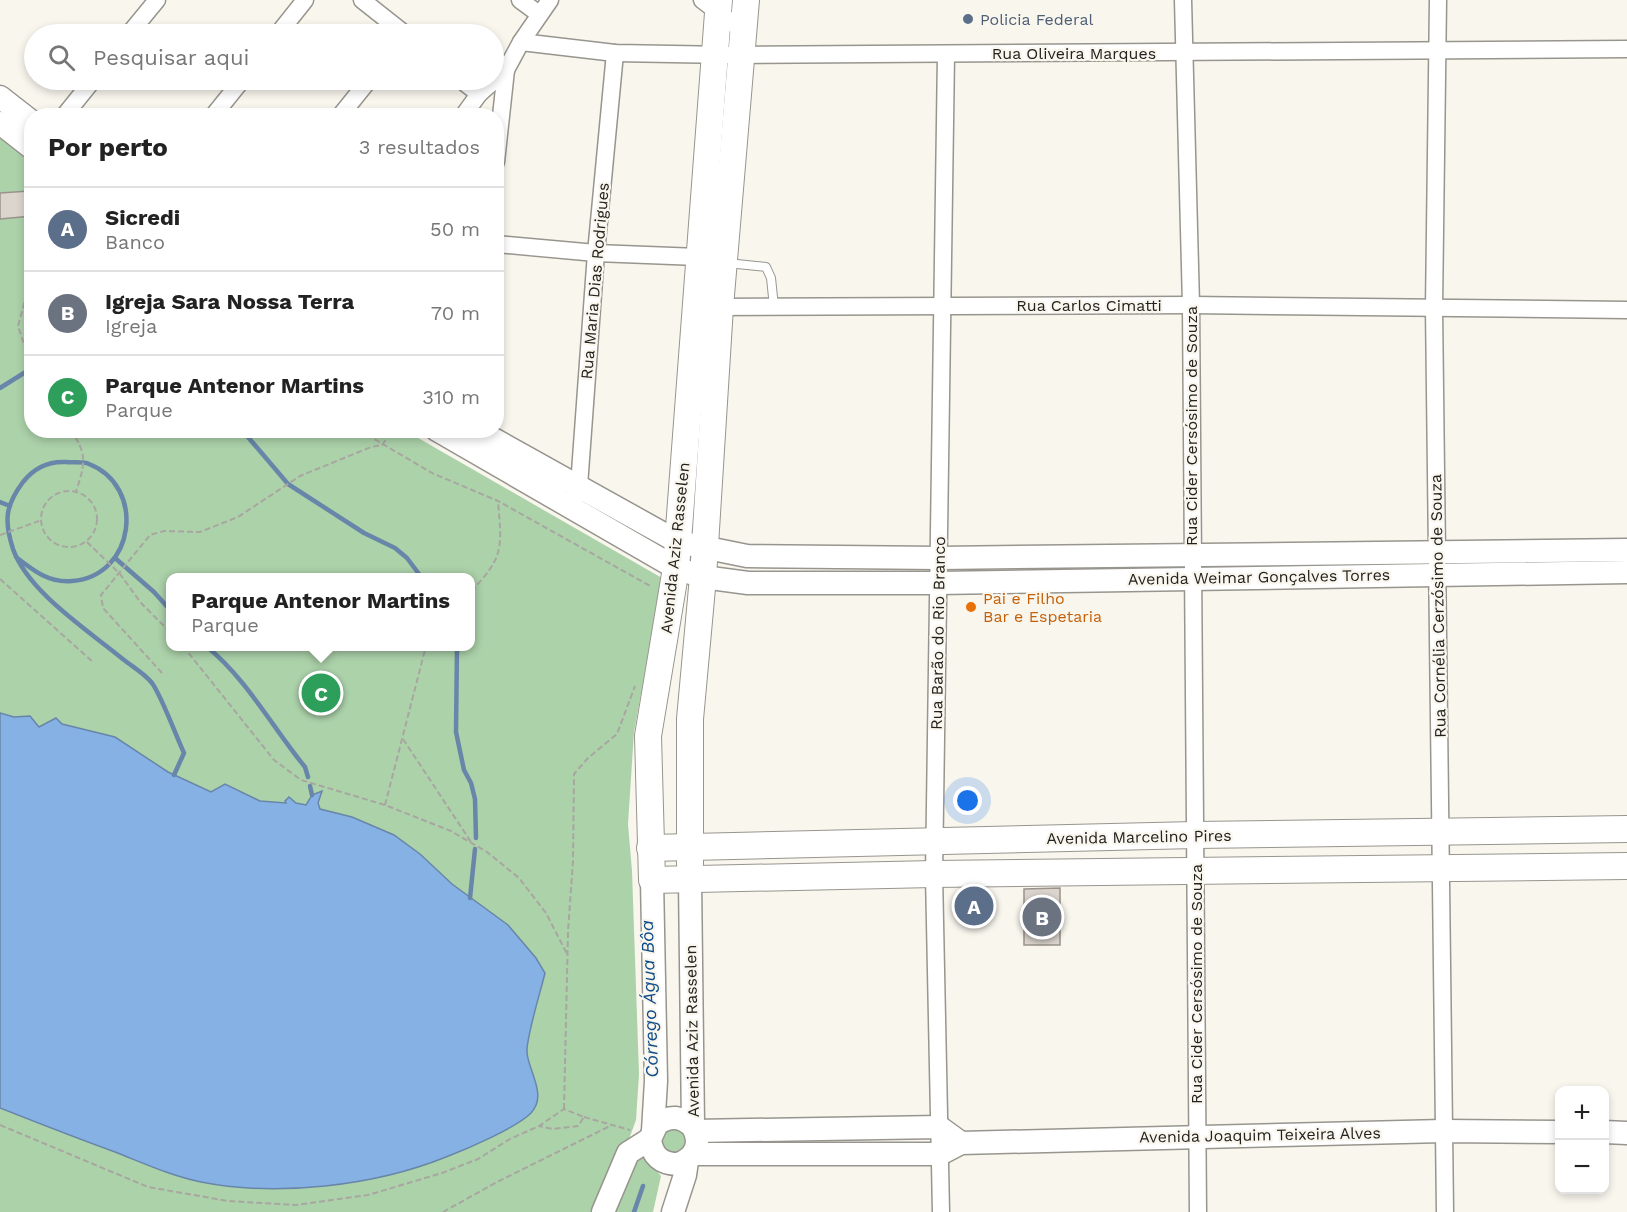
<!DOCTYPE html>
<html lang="pt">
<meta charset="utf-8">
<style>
body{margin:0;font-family:"Work Sans",sans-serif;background:#f6f6f6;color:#222}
.controls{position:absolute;right:18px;bottom:18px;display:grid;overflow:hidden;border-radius:12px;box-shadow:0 3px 9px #0003}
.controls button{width:54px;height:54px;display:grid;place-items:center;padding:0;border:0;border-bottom:2px solid #e0e0e0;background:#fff;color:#222;font:30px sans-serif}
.you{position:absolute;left:968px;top:801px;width:21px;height:21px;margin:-15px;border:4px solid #fff;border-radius:50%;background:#1a73e8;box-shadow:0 0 0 9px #1a73e833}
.badge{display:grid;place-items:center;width:39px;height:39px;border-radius:50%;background:#ea580c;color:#fff;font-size:20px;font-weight:700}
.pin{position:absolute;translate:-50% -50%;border:3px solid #fff;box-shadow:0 2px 6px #0006}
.popup{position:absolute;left:166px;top:573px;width:309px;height:78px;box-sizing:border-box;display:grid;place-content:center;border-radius:12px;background:#fff;filter:drop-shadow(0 2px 4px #0005);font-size:20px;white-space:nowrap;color:#767676}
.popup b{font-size:22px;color:#222}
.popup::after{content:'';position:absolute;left:50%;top:100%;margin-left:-12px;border:12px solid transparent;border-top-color:#fff}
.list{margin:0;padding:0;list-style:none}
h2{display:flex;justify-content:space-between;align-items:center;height:78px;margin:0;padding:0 24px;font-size:26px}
h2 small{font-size:20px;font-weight:400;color:#767676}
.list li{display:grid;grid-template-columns:39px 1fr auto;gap:18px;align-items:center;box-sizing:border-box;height:84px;padding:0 24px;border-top:2px solid #e0e0e0}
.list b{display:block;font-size:22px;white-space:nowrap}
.list p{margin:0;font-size:20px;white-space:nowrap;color:#767676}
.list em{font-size:20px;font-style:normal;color:#767676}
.icon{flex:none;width:33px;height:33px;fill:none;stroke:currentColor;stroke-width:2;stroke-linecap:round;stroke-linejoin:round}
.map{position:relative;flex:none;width:1627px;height:1212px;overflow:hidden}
.search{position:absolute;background:#fff;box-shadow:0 3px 9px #0003;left:24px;top:24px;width:480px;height:66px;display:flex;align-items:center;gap:15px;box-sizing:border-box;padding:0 21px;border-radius:33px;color:#767676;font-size:22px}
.panel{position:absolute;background:#fff;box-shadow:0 3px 9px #0003;left:24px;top:108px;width:480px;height:330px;border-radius:24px}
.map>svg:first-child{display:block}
.green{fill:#acd2aa;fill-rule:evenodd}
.water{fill:#86b1e4;stroke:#6886a9;stroke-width:1.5}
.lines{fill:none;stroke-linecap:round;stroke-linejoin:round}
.stream{stroke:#6886a9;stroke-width:4.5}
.building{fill:#dbd5ce;stroke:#99938c;stroke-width:1.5}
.lane-casing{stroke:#97958d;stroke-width:10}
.street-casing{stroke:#97958d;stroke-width:19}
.secondary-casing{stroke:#97958d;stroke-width:25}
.primary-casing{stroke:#97958d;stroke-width:28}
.path{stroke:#a8a6a0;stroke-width:2;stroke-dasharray:6 3;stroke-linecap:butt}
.lane{stroke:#fff;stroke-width:8}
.street{stroke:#fff;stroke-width:16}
.secondary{stroke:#fff;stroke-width:22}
.primary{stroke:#fff;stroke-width:26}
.service-dot{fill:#5c6f8a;stroke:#f9f6ee;stroke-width:2}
.food-dot{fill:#e8710a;stroke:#f9f6ee;stroke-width:2}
.labels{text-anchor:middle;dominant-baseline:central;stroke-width:4.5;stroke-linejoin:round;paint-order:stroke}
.service-label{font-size:16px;fill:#4e5e75;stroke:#f9f6ee;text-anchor:start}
.street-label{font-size:16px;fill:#23221f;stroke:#f9f6ee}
.food-label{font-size:16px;fill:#c56008;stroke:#f9f6ee;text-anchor:start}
.water-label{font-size:18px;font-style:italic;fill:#0f4c89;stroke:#f9f6ee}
</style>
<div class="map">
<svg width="1627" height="1212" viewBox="0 0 1627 1212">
<rect width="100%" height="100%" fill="#f9f6ee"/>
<g class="green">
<path d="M0,132L31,165L32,430L406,431L662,578L634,732L628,824L632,871L639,1074L636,1120L625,1150L641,1151L661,1176L653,1212H0ZM171,578H471V646H171Z"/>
<circle cx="674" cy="1140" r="13"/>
</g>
<path class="water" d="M0,713L14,717L30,716L39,727L56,718L62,724L115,737L168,772L211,792L225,784L260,801L286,803L285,801L289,797L296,803L306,805L312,795L322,791L318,803L320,809L352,817L394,835L420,854L452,884L508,925L536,958L545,973C541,990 526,1038 527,1052C528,1071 548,1095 531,1113C516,1128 467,1149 446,1157C374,1186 277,1197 201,1182C171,1176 143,1163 115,1152C76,1138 38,1123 0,1108Z"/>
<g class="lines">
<g class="stream">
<polyline points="0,388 32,368"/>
<polyline points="242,430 288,484 364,533 395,548 407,558 422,578"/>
<polyline points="0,502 10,506"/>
<path d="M16,557C34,571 49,583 72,581C136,576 146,486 89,464C83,461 73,463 66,462C49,461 34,468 23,482C5,506 4,521 13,549C28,592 89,631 124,660C133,667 145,674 152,683C162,697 176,736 184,753L174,775"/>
<polyline points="115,558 154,592 171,611"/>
<path d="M206,646C246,678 273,728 305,767L308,777"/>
<polyline points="457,646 456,732 464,770 471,783 475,799 476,838"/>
<polyline points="310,786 312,795"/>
<polyline points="470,898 475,849"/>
<polyline points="634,1212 643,1186"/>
</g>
</g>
<g class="building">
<polygon points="29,191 32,216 0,219 0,193"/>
<polygon points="1060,888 1060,945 1024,945 1024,889"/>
</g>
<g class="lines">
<defs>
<polyline id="lane" points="727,263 766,267 771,278 774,307"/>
<g id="street">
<polyline points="362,0 405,34"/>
<polyline points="520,0 539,14"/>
<polyline points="702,0 743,31"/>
<polyline points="1183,0 1191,305 1198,1212"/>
<polyline points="1438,0 1434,308 1445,1212"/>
<polyline points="129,34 157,0"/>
<polyline points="278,34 305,0"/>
<polyline points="521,42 615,53 728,55 1627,49"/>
<polyline points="461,80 479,94"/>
<polyline points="64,116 93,80"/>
<polyline points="213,116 242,80"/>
<polyline points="340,116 369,80"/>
<polyline points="463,116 479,94 506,70 521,42 550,0"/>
<polyline points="496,162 506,70"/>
<polyline points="496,244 596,253 698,257"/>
<polyline points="710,307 1191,305 1627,310"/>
<polyline points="576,496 579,486 596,253 615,53"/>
<polyline points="941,1212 934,874 946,54"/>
</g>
<g id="secondary">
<polyline points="0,97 32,122"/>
<polyline points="0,123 32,148"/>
<polyline points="437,430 676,568 703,577 748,583 938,583 1627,572"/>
<polyline points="477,430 678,542 747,556 939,558 1627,550"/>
<polyline points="652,880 656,1081 653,1131"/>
<path d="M690,880L693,1127C702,1144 695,1158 678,1164C661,1164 652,1156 650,1139L657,1124C670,1115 682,1116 693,1127"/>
<polyline points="695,1131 939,1127 961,1143"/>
<polyline points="1604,1132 1627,1133"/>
<polyline points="694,1154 940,1154 961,1143 1443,1131 1560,1132"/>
<polyline points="603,1212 628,1153 650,1139"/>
<polyline points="673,1212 685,1175 687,1161"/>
</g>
<g id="primary">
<polyline points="719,0 676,568 648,736 652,880 934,874 1627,866"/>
<polyline points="650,848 1195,835 1627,829"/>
<polyline points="690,864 690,719 703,577 720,307 746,0"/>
</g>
</defs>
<use href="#lane" class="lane-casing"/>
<use href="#street" class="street-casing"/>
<use href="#secondary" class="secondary-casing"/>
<use href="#primary" class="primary-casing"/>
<g class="path">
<polyline points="32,223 25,245 27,293 18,326 27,353 32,386"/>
<path d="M70,430C88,453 85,465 76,491"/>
<polyline points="359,430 432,473 498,501 652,587"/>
<circle cx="69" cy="519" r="28"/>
<polyline points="0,535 39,521"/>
<polyline points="87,542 120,574 141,603 171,633"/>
<polyline points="0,579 93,662"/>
<path d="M471,591C504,558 502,547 498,502"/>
<polyline points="183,646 274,760 301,780 385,805 451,831 487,852 519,878 546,913 567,954"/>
<polyline points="162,673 103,608 101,595 150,535 164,531 200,532 238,517 300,476 371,447 382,445 393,430"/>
<polyline points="403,739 471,842"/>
<polyline points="385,805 426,646"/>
<polyline points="564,1109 568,931 573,861 574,774 588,758 617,734 635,686"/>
<polyline points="584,1117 630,1130"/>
<polyline points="0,1125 148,1187 228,1201 296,1205 368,1195 442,1173 478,1159 510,1139 539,1126 564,1109 584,1117 578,1126 553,1129 539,1126"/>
<polyline points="443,1212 497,1182 612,1125"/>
</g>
<use href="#lane" class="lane"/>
<use href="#street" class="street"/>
<use href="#secondary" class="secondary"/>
<use href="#primary" class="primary"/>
</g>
<circle class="service-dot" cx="968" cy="19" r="6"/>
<circle class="food-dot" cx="971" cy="607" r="6"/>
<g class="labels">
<g class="service-label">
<text x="980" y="19">Policia Federal</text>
</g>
<g class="street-label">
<text x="1074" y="53">Rua Oliveira Marques</text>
<text transform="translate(595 281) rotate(-85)">Rua Maria Dias Rodrigues</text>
<text x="1089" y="305">Rua Carlos Cimatti</text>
<text transform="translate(1191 426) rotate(-90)">Rua Cider Cersósimo de Souza</text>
<text transform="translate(675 548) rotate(-84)">Avenida Aziz Rasselen</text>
<text transform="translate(1259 577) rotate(-1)">Avenida Weimar Gonçalves Torres</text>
<text transform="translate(1438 606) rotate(-91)">Rua Cornélia Cerzósimo de Souza</text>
<text transform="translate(938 633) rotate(-89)">Rua Barão do Rio Branco</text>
<text transform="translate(1139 837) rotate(-1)">Avenida Marcelino Pires</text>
<text transform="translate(1196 984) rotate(-90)">Rua Cider Cersósimo de Souza</text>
<text transform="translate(692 1031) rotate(-91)">Avenida Aziz Rasselen</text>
<text transform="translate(1260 1135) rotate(-1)">Avenida Joaquim Teixeira Alves</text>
</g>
<g class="food-label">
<text x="983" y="598">Pai e Filho<tspan x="983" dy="18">Bar e Espetaria</tspan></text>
</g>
<g class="water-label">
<text transform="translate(649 999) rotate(-92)">Córrego Água Bôa</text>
</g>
</g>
</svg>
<div class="controls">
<button>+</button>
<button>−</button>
</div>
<div class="you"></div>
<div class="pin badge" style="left:974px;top:906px;background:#5c6f8a">A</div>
<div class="pin badge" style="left:1042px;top:917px;background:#6b7280">B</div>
<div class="pin badge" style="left:321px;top:693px;background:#2e9e5b">C</div>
<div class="popup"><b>Parque Antenor Martins</b>Parque</div>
<div class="search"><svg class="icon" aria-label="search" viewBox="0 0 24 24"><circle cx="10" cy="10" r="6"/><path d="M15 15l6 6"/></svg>Pesquisar aqui</div>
<section class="panel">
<h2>Por perto<small>3 resultados</small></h2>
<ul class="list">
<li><span class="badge" style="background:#5c6f8a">A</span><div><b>Sicredi</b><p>Banco</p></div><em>50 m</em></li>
<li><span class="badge" style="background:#6b7280">B</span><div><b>Igreja Sara Nossa Terra</b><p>Igreja</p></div><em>70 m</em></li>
<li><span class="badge" style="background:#2e9e5b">C</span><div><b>Parque Antenor Martins</b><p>Parque</p></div><em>310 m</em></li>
</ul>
</section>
</div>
